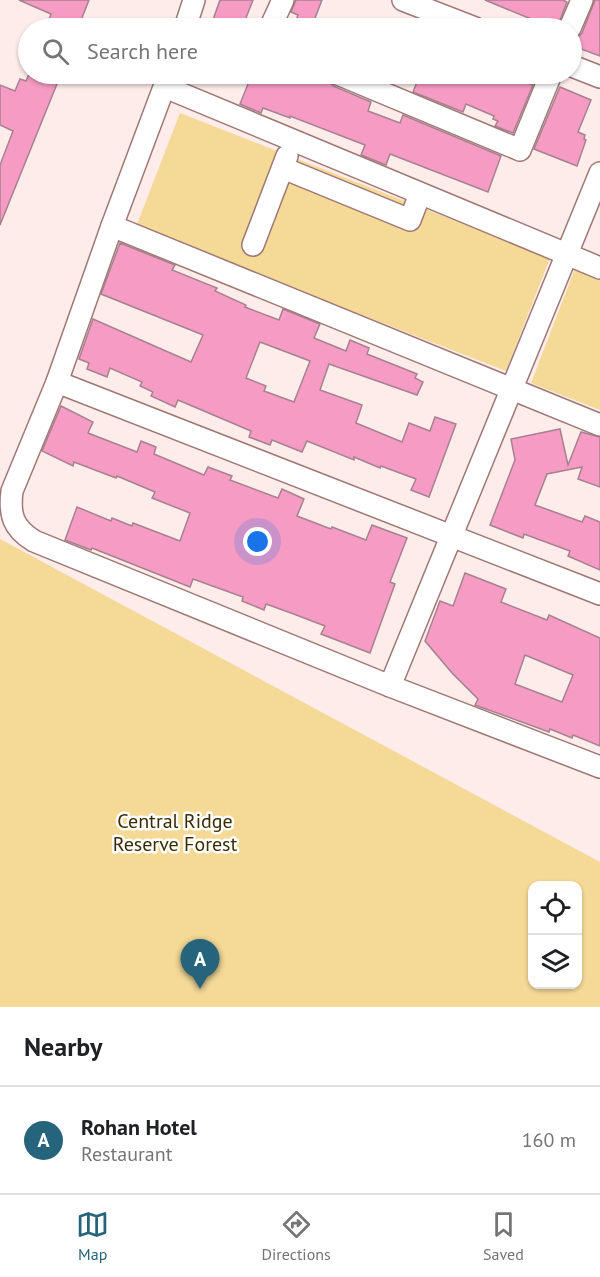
<!DOCTYPE html>
<style>
body{margin:0;font-family:"PT Sans",sans-serif;background:#f6f6f6;color:#202124}
.controls{position:absolute;right:18px;bottom:18px;display:grid;overflow:hidden;border-radius:12px;box-shadow:0 2px 4px #0004}
.controls button{width:54px;height:54px;display:grid;place-items:center;padding:0;border:0;border-bottom:2px solid #e0e0e0;background:#fff;color:#202124;font:30px sans-serif}
.you{position:absolute;left:258px;top:542px;width:21px;height:21px;margin:-15px;border:4px solid #fff;border-radius:50%;background:#1a73e8;box-shadow:0 0 0 9px #1a73e833}
.badge{display:grid;place-items:center;width:39px;height:39px;border-radius:50%;background:#25647a;color:#fff;font-size:20px;font-weight:700}
.pin{position:absolute;translate:-50% -50px;filter:drop-shadow(0 2px 3px #0008)}
.pin::after{content:'';position:absolute;top:32px;width:21px;height:18px;background:inherit;clip-path:polygon(0 0,100% 0,50% 100%)}
.list{margin:0;padding:0;list-style:none}
h2{display:flex;justify-content:space-between;align-items:center;height:78px;margin:0;padding:0 24px;font-size:26px}
h2 small{font-size:20px;font-weight:400;color:#757577}
.list li{display:grid;grid-template-columns:39px 1fr auto;gap:18px;align-items:center;box-sizing:border-box;height:108px;padding:0 24px;border-top:2px solid #e0e0e0}
.list b{display:block;font-size:22px;white-space:nowrap}
.list p{margin:0;font-size:20px;white-space:nowrap;color:#757577}
.list em{font-size:20px;font-style:normal;color:#757577}
.icon{flex:none;width:33px;height:33px;fill:none;stroke:currentColor;stroke-width:2;stroke-linecap:round;stroke-linejoin:round}
.map{position:relative;flex:none;width:600px;height:1007px;overflow:hidden}
.search{position:absolute;background:#fff;box-shadow:0 2px 4px #0004;left:18px;right:18px;top:18px;height:66px;display:flex;align-items:center;gap:15px;box-sizing:border-box;padding:0 21px;border-radius:33px;color:#757577;font-size:22px}
.sheet{height:186px;background:#fff}
nav{display:flex;justify-content:space-around;align-items:center;box-sizing:border-box;height:84px;border-top:2px solid #e0e0e0;background:#fff;font-size:16px;color:#757577}
nav a{display:grid;justify-items:center;gap:3px}
nav .on{color:#25647a}
.map>svg:first-child{display:block}
.green{fill:#f4d997;fill-rule:evenodd}
.building{fill:#f69bc3;stroke:#a68190;stroke-width:1.5;fill-rule:evenodd}
.lines{fill:none;stroke-linecap:round;stroke-linejoin:round}
.minor-casing{stroke:#9f7875;stroke-width:24}
.minor{stroke:#fff;stroke-width:21}
.labels{text-anchor:middle;dominant-baseline:central;stroke-width:5;stroke-linejoin:round;paint-order:stroke}
.park-label{font-size:20px;fill:#3a2b02;stroke:#fdfefd}
</style>
<div class="map">
<svg width="600" height="1007" viewBox="0 0 600 1007">
<rect width="100%" height="100%" fill="#fdecea"/>
<g class="green">
<polygon points="180,113 550,258 506,371 136,227"/>
<polygon points="576,266 600,275 600,410 531,383"/>
<path d="M0,539L600,862V1007H0ZM532,886H578V984H532Z"/>
</g>
<g class="building">
<polygon points="19,0 89,0 78,28 46,28 51,14"/>
<polygon points="220,0 253,0 242,28 210,28"/>
<polygon points="296,0 322,0 312,26 296,20 298,15 291,12"/>
<polygon points="485,0 563,0 567,2 557,28 527,28 531,19"/>
<polygon points="595,0 600,0 600,56 573,46 576,39 582,33"/>
<polygon points="29,74 61,74 0,225 0,165 13,131 0,125 0,85 15,91 20,79 26,81"/>
<polygon points="252,74 314,74 326,78 333,86 371,102 368,111 400,123 403,115 501,156 488,192 390,154 386,165 361,155 365,145 290,116 290,118 263,108 261,113 240,104"/>
<polygon points="420,74 506,74 533,85 513,133 495,126 498,121 493,119 494,116 466,104 463,112 413,92"/>
<polygon points="560,87 591,100 578,132 585,135 584,139 586,140 577,166 534,149"/>
<path d="M120,243L175,265L172,270L217,288L215,291L246,305L245,307L279,320L283,309L320,324L314,338L346,351L350,340L369,348L367,354L417,374L415,378L423,382L417,395L329,364L320,390L362,405L356,423L402,442L409,423L430,431L435,417L456,424L429,497L411,490L416,479L381,466L380,468L354,457V460L307,441L302,452L272,440L270,445L249,437L251,431L178,400L175,407L151,396L153,392L140,386L142,382L110,368L107,377L87,369L89,363L79,359L93,319L191,362L203,335L101,294ZM260,342L310,361L294,402L264,391L266,386L246,378Z"/>
<polygon points="61,406 93,422 88,433 137,452 141,441 156,447 154,454 204,475 208,467 232,476 230,480 278,498 282,489 304,499 297,516 331,529 332,527 366,540 372,525 407,538 390,582 395,584 370,653 321,634 325,626 291,613 266,604 264,610 242,601 243,597 193,579 190,587 92,548 91,550 65,540 77,507 111,521 112,518 132,526 133,523 180,541 190,513 152,498 155,492 117,476 116,478 74,462 73,466 42,451"/>
<polygon points="560,429 568,465 581,432 600,437 600,487 578,479 582,467 547,474 535,505 582,522 585,516 600,522 600,570 568,556 570,551 524,534 523,538 490,525 515,460 511,439"/>
<path d="M465,573L506,589L501,602L547,620L549,615L600,638V746L573,735L572,738L550,729L549,732L475,705L478,699L452,673L425,641L440,601L453,606ZM525,655L573,675L562,702L515,684Z"/>
</g>
<g class="lines">
<defs>
<g id="minor">
<polyline points="403,0 475,28"/>
<polyline points="185,28 194,0"/>
<polyline points="270,28 283,0"/>
<polyline points="570,28 582,0"/>
<polyline points="572,66 600,77"/>
<path d="M169,74L112,226L57,382L12,491C9,515 13,528 34,541L390,686L600,767"/>
<polyline points="338,74 520,150 551,74"/>
<polyline points="165,87 600,268"/>
<polyline points="283,168 410,220 420,194"/>
<polyline points="112,226 600,425"/>
<polyline points="253,245 287,156"/>
<polyline points="57,382 600,594"/>
<polyline points="390,686 600,173"/>
</g>
</defs>
<use href="#minor" class="minor-casing"/>
<use href="#minor" class="minor"/>
</g>
<g class="labels">
<g class="park-label">
<text x="175" y="821">Central Ridge<tspan x="175" dy="23">Reserve Forest</tspan></text>
</g>
</g>
</svg>
<div class="controls">
<button><svg class="icon" aria-label="locate" viewBox="0 0 24 24"><circle cx="12" cy="12" r="6"/><path d="M12 2v4M12 18v4M2 12h4M18 12h4"/></svg></button>
<button><svg class="icon" aria-label="layers" viewBox="0 0 24 24"><path d="M12 4l9 5-9 5-9-5zM3 14l9 5 9-5"/></svg></button>
</div>
<div class="you"></div>
<div class="pin badge" style="left:200px;top:989px">A</div>
<div class="search"><svg class="icon" aria-label="search" viewBox="0 0 24 24"><circle cx="10" cy="10" r="6"/><path d="M15 15l6 6"/></svg>Search here</div>
</div>
<section class="sheet">
<h2>Nearby<small></small></h2>
<ul class="list">
<li><span class="badge">A</span><div><b>Rohan Hotel</b><p>Restaurant</p></div><em>160 m</em></li>
</ul>
</section>
<nav>
<a class="on"><svg class="icon" aria-label="map" viewBox="0 0 24 24"><path d="M3 6l6-2 6 2 6-2v14l-6 2-6-2-6 2zM9 4v14M15 6v14"/></svg>Map</a>
<a><svg class="icon" aria-label="directions" viewBox="0 0 24 24"><path d="M12 3l9 9-9 9-9-9zM9 14v-3h6M13 9l2 2-2 2"/></svg>Directions</a>
<a><svg class="icon" aria-label="saved" viewBox="0 0 24 24"><path d="M7 4h10v16l-5-4-5 4z"/></svg>Saved</a>
</nav>
